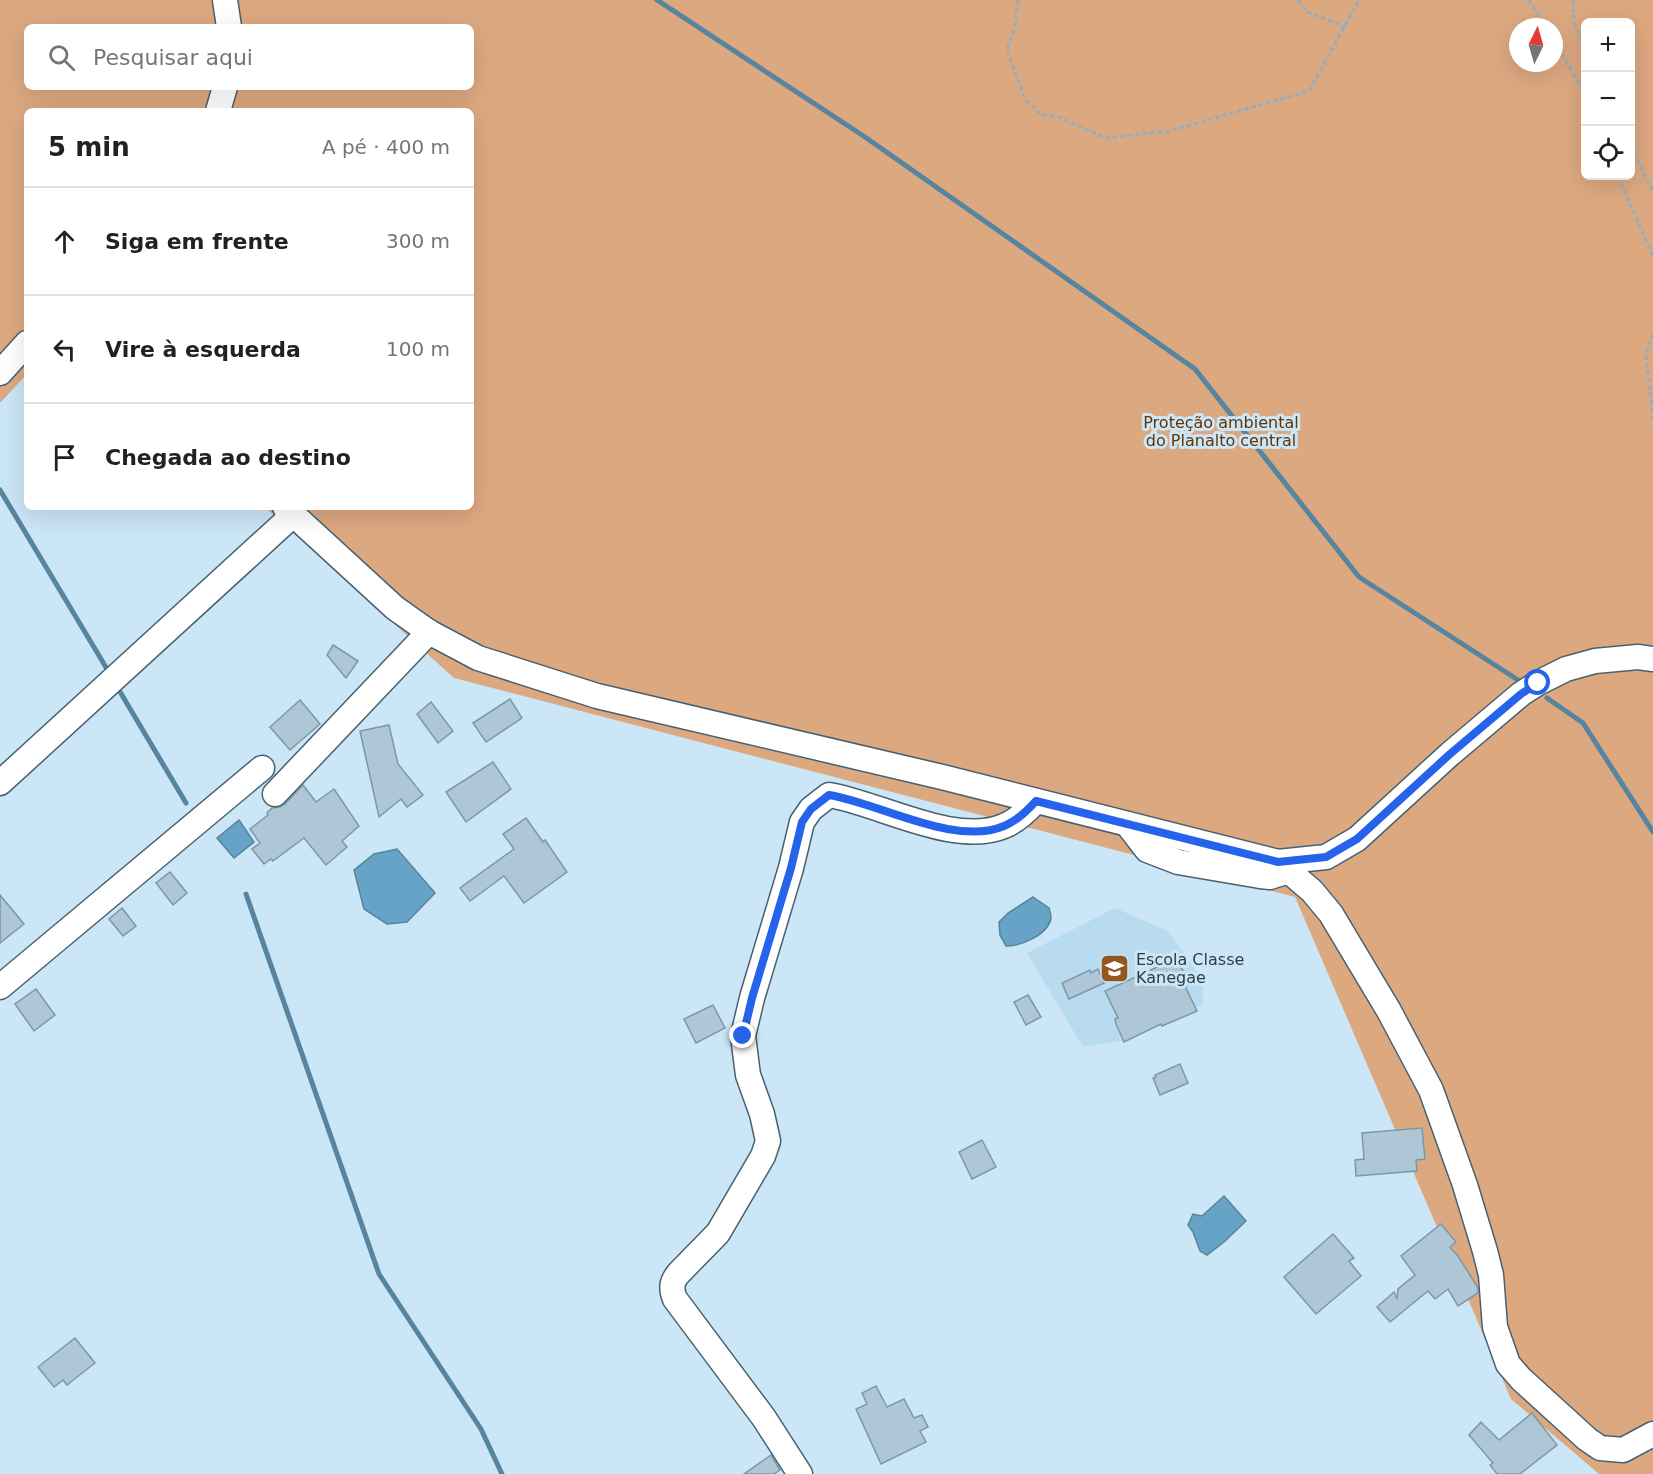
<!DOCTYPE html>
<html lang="pt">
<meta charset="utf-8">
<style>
body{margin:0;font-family:"DejaVu Sans",sans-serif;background:#f2f2f2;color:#202124}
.controls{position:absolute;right:18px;top:18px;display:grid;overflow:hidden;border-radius:9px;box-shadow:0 6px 24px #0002}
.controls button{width:54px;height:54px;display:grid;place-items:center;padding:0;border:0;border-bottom:2px solid #e0e0e0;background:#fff;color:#202124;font:30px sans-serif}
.compass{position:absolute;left:1509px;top:18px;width:54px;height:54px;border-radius:50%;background:#fff;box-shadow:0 6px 24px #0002;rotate:5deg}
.stop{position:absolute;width:18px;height:18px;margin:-14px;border:4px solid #2563eb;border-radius:50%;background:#fff}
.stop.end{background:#2563eb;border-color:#fff;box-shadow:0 2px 6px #0008}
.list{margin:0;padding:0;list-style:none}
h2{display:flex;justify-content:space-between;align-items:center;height:78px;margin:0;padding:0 24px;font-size:26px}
h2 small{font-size:20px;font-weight:400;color:#757577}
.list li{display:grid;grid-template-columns:39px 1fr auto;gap:18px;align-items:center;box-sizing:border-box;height:108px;padding:0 24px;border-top:2px solid #e0e0e0}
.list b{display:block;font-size:22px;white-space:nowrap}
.list em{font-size:20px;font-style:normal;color:#757577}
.icon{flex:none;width:33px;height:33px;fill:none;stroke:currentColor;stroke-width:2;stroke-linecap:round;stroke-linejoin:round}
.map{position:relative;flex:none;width:1653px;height:1474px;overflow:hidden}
.search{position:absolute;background:#fff;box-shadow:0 6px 24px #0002;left:24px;top:24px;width:450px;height:66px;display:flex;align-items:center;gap:15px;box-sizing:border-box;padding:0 21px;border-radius:9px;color:#757577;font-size:22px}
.panel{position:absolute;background:#fff;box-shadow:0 6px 24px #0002;left:24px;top:108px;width:450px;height:402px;border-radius:9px}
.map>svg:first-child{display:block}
.built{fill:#b9dbef}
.forest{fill:#dca880;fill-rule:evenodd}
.water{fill:#67a3c6;stroke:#57849e;stroke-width:1.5}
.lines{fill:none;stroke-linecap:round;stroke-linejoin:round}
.stream{stroke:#57849e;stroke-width:5}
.building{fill:#adc7d7;stroke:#7e97a6;stroke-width:1.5}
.minor-casing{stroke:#49616f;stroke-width:27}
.path{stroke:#98adbb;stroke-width:3;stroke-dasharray:4.5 3;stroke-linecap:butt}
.minor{stroke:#fff;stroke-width:24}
.route{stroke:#2563eb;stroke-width:8}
.labels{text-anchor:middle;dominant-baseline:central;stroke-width:6;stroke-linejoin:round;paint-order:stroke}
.park-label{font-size:16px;fill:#633401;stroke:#cbe6f7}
.poi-label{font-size:16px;fill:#313c42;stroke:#cbe6f7;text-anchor:start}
</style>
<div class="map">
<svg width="1653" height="1474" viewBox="0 0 1653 1474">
<rect width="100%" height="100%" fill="#cbe6f7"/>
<polygon class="built" points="1115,908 1168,931 1204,982 1202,1005 1122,1041 1083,1047 1027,953"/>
<path class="forest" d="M0,0H1653V1474H1599L1511,1399L1295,897L454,678L265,507H471V111H27V374L0,403ZM1586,22H1630V176H1586ZM27,27H471V87H27ZM1518,27H1554V63H1518Z"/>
<g class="water">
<polygon points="239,820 254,842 234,858 217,838"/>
<polygon points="397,849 435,893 407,922 387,924 364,909 354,870 374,854"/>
<path d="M1033,897L1049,908C1050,911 1051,915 1051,918C1048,935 1021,946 1006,946L1000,935L999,922L1008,913Z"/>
<polygon points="1224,1196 1246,1221 1224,1242 1207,1255 1200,1251 1193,1232 1188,1225 1193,1214 1202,1216"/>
</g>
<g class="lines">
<g class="stream">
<polyline points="657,0 865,137 1195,369 1359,577 1518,680"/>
<polyline points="0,490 110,674"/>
<polyline points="116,685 186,803"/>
<polyline points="1547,698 1583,723 1653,832"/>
<polyline points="246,894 379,1274 481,1429 502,1474"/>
</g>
</g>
<g class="building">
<polygon points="333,645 358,661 346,678 327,655"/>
<polygon points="510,699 522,718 486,742 473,723"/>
<polygon points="300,700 320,724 290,750 270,727"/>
<polygon points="431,702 453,731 438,743 417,714"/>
<polygon points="389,725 398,764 423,795 407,807 401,799 379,817 360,731"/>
<polygon points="493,762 511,789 466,822 446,792"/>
<polygon points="303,785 316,802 334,789 359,826 342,841 347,847 326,865 304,838 273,861 271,859 264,864 252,849 260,843 250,829 268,815 267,813 272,808 280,807 285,804"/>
<polygon points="526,818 543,842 545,840 567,872 524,903 504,876 470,901 460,888 514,849 503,834"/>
<polygon points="170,872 187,893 173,905 156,883"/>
<polygon points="0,895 24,924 0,943"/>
<polygon points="122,908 136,926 123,936 109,919"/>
<polygon points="1177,958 1189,984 1185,986 1197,1011 1162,1026 1161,1024 1124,1042 1116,1024 1115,1019 1118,1018 1105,991"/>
<polygon points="1098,969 1104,983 1069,999 1062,983 1090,970 1091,973"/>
<polygon points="36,989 55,1015 34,1031 15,1004"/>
<polygon points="1028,995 1041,1017 1026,1025 1014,1002"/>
<polygon points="713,1005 725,1028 696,1043 684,1019"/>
<polygon points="1180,1064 1188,1083 1160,1095 1153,1078 1156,1077 1155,1075"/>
<polygon points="1422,1128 1425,1159 1416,1160 1417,1171 1356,1176 1355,1160 1364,1159 1362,1133"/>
<polygon points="982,1140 996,1167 972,1179 959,1152"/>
<polygon points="1441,1224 1456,1242 1450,1247 1458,1256 1478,1288 1478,1293 1458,1306 1448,1289 1435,1299 1428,1291 1390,1322 1377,1307 1394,1292 1397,1299 1398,1289 1415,1275 1401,1256"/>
<polygon points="1333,1234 1354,1258 1349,1261 1361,1276 1316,1314 1284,1277"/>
<polygon points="75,1338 95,1363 67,1385 63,1380 54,1387 38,1367"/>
<polygon points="876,1386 887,1407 904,1399 914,1418 922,1415 928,1427 920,1431 926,1442 881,1464 856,1409 867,1404 862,1393"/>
<polygon points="1532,1413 1557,1445 1520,1474 1497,1474 1490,1465 1493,1463 1469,1435 1481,1422 1499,1440"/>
<polygon points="771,1455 780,1470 774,1474 744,1474"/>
</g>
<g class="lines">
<defs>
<g id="minor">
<polyline points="225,0 229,27"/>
<polyline points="218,111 225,87"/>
<polyline points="0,373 27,343"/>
<polyline points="285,507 395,608 429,632 478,658 597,696 942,777 1278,862 1326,857 1357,839 1450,754 1521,694 1538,683 1566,669 1595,661 1638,657 1653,659"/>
<polyline points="0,783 293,515"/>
<polyline points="275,794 429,632"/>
<polyline points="1127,824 1147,850 1178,862 1260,876 1270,877 1289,871"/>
<polyline points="1278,862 1312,891 1331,914 1389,1011 1431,1090 1465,1185 1485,1251 1491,1275 1495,1327 1508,1364 1521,1379 1587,1439 1600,1448 1623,1450 1653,1434"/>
<polyline points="0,987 262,768"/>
<path d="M800,1474L764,1418L675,1299C671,1289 671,1283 678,1274L718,1233L763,1156L768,1141L762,1114L748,1075L743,1036L752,998L791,868L802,822L811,809L829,795C879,803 955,847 1004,826C1017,821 1027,811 1036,801"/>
</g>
</defs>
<use href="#minor" class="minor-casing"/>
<g class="path">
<polyline points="1018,0 1015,27 1007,50 1025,99 1040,114 1059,117 1105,138 1169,131 1309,91 1359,0"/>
<polyline points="1298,0 1307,12 1346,27"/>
<polyline points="1529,0 1546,27"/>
<polyline points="1573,0 1574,21 1586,52"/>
<polyline points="1554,41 1579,83 1586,98"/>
<polyline points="1630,146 1653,191"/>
<polyline points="1618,176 1653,256"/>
<polyline points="1653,334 1646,355 1653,419"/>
</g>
<use href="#minor" class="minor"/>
</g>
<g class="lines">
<path class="route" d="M743,1036L752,998L791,868L802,822L811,809L829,795C879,803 955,847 1004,826C1017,821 1027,811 1036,801L1278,862L1326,857L1357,839L1450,754L1521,694L1538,683"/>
</g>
<defs>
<symbol id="school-square" viewBox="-11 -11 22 22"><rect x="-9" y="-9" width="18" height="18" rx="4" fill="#95571d" stroke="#cbe6f7"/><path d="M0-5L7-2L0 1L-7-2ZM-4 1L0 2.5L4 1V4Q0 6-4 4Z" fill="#fff"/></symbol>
</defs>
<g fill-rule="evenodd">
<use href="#school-square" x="1098" y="952" width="33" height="33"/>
</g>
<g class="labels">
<g class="park-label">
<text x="1221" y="422">Proteção ambiental<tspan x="1221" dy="18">do Planalto central</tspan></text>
</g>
<g class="poi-label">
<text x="1136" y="959">Escola Classe<tspan x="1136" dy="18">Kanegae</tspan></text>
</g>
</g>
</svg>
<div class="controls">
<button>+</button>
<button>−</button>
<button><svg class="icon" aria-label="locate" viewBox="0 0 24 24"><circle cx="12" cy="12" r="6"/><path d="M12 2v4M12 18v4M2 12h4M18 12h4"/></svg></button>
</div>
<svg class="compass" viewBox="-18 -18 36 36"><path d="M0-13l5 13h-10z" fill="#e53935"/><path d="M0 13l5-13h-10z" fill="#757577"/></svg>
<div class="stop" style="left:1538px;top:683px"></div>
<div class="stop end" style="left:743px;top:1036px"></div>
<div class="search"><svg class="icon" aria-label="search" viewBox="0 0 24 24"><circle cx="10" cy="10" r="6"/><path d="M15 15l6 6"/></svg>Pesquisar aqui</div>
<section class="panel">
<h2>5 min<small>A pé · 400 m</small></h2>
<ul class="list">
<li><svg class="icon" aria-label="ahead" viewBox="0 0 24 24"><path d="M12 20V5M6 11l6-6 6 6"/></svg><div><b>Siga em frente</b></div><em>300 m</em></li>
<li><svg class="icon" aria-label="left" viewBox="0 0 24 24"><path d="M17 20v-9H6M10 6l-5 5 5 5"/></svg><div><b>Vire à esquerda</b></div><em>100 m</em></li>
<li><svg class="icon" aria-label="arrive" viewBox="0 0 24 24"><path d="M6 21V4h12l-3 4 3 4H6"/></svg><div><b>Chegada ao destino</b></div></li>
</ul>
</section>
</div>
